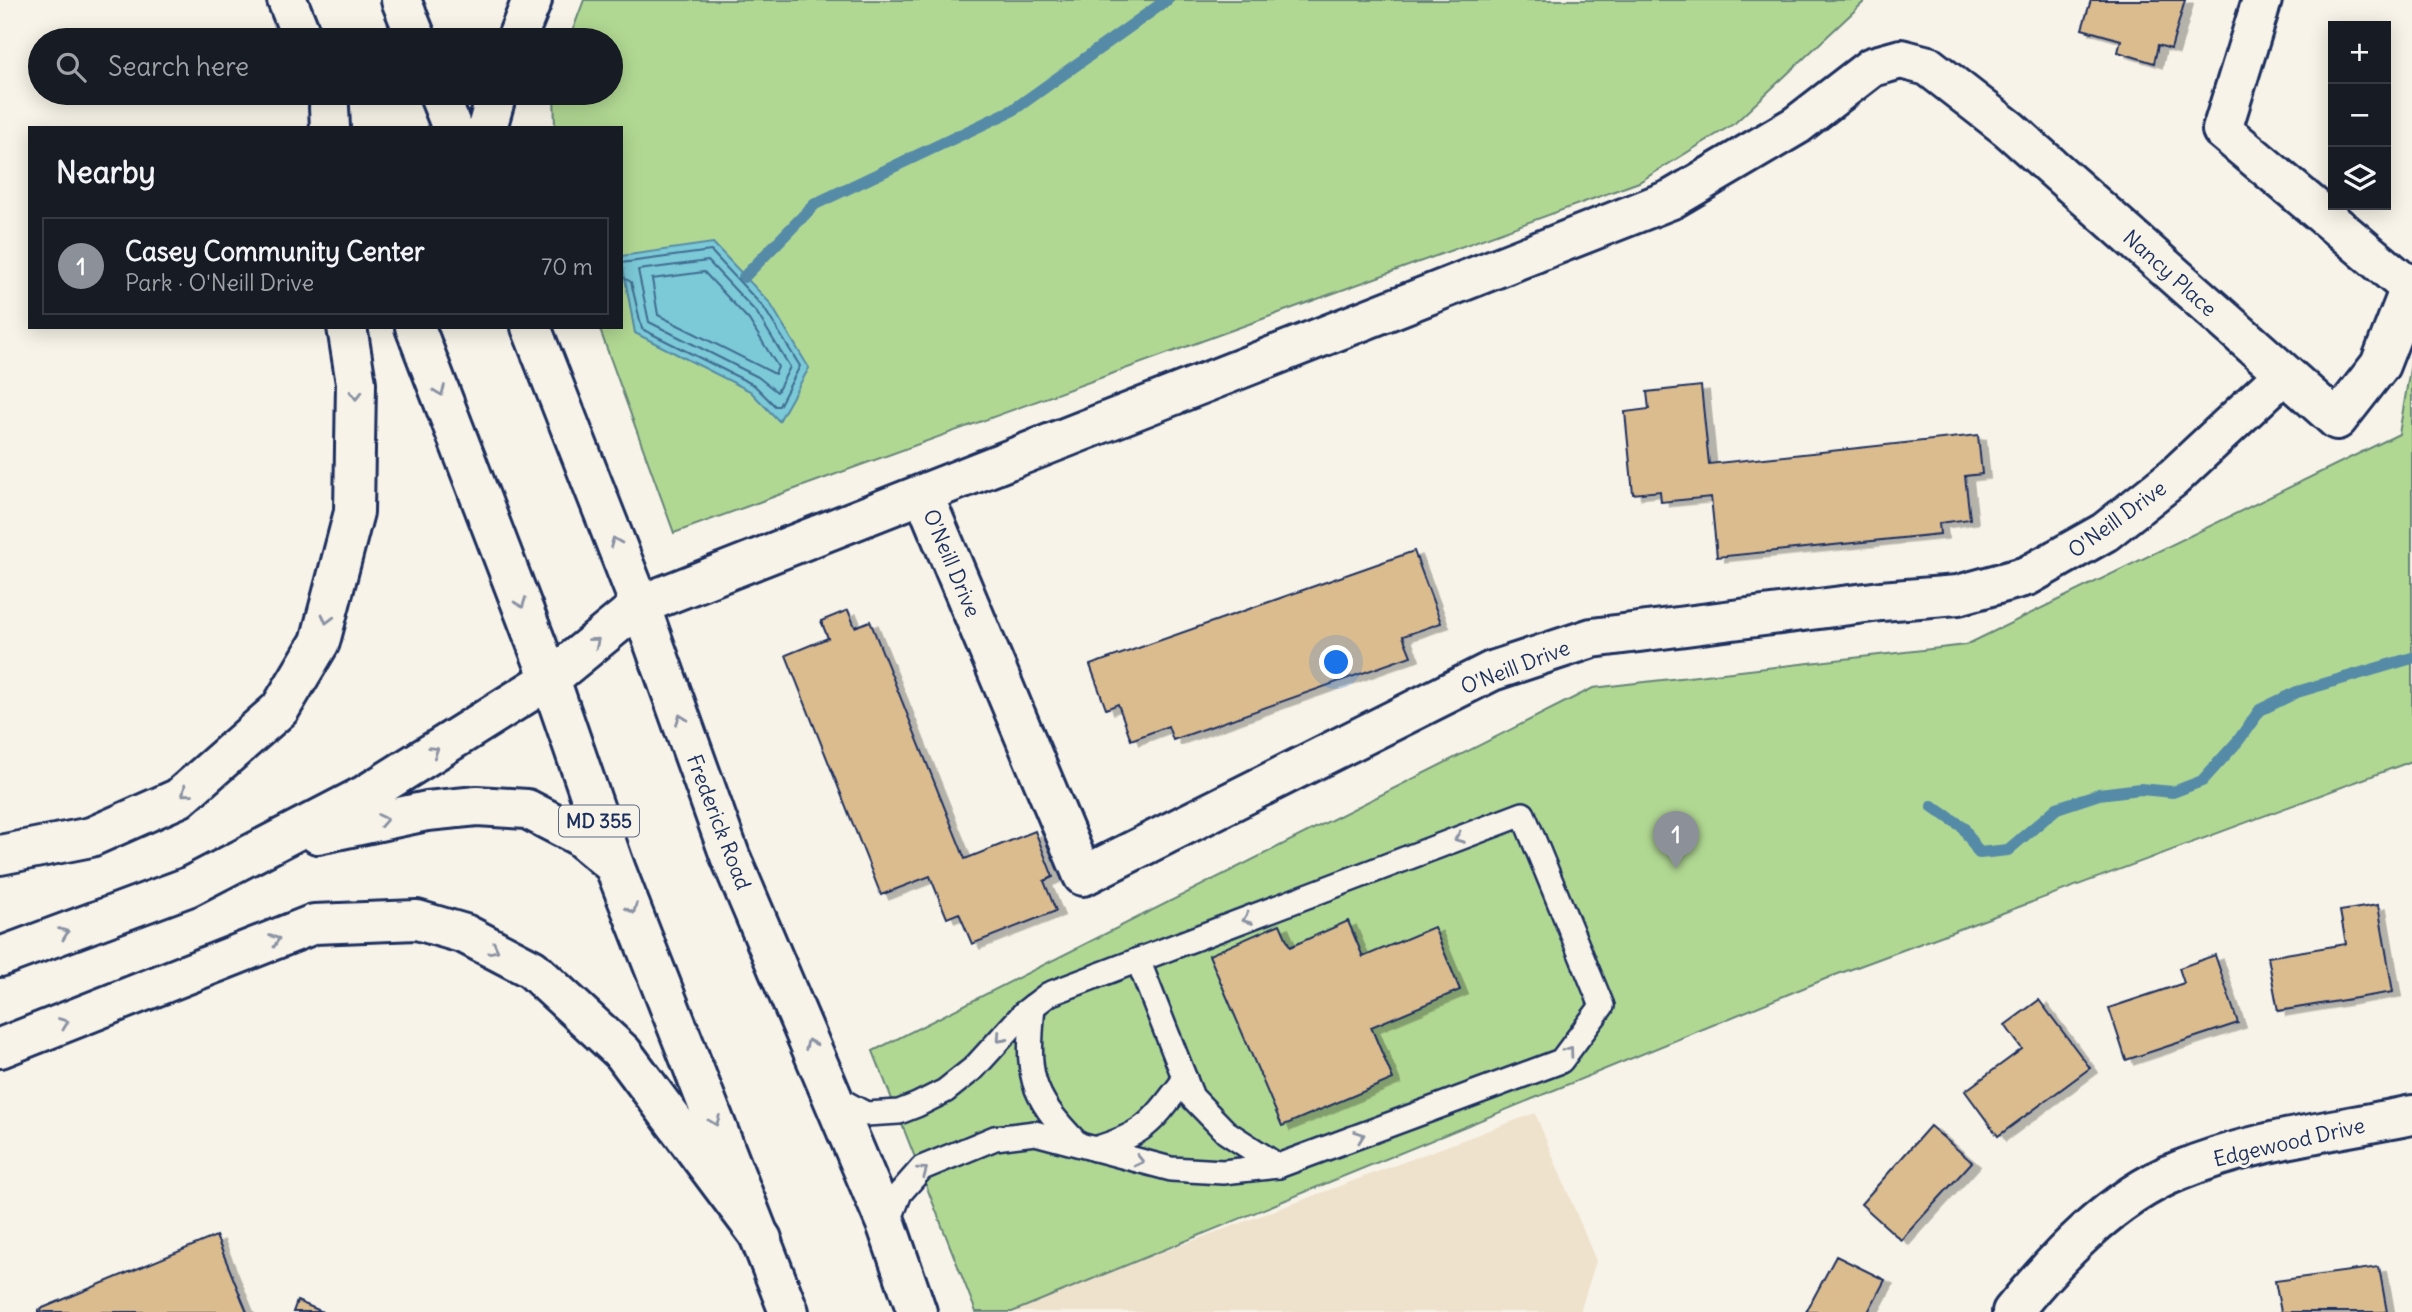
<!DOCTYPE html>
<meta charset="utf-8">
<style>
body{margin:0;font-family:Delius,sans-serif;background:#20242c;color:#f1f3f6}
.controls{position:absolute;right:21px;top:21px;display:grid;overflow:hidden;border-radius:0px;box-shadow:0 4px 18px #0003}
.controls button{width:63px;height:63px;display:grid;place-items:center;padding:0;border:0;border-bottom:2px solid #363941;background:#171b24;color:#f1f3f6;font:35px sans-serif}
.you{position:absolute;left:1337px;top:663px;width:24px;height:24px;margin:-18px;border:5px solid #fff;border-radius:50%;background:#1a73e8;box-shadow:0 0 0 10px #1a73e833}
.badge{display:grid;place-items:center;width:46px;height:46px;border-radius:50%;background:#8c9099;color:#fff;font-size:23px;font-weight:700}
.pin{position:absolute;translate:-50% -58px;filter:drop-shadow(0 2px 4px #0008)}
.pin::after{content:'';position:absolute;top:37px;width:24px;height:21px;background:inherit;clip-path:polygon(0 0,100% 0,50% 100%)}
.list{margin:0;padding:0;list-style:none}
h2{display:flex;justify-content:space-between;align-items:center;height:91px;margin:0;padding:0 28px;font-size:30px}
h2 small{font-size:23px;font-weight:400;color:#9ea1a6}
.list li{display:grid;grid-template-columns:46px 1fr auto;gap:21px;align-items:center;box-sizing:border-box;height:98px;margin:0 14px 14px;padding:0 14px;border:2px solid #363941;border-radius:0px}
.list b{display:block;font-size:26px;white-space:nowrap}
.list p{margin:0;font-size:23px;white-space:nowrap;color:#9ea1a6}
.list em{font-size:23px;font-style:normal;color:#9ea1a6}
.icon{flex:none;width:38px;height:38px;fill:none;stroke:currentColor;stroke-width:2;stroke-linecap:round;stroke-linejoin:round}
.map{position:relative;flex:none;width:2412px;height:1312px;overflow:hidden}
.search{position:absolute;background:#171b24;box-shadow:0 4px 18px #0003;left:28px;top:28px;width:595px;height:77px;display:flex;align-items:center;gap:18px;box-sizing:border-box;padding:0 24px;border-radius:38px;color:#9ea1a6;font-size:26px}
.panel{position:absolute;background:#171b24;box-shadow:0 4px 18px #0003;left:28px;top:126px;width:595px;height:203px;border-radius:0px}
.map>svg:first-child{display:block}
.built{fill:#efe2cd}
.green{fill:#b1d893;stroke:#668478;stroke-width:2}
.water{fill:#7bc9d8;stroke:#558ba7;stroke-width:2}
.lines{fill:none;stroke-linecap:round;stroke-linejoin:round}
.shore{stroke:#416d8f;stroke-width:2}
.stream{stroke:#558ba7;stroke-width:12}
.building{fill:#dbbc8f;stroke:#1b2f5e;stroke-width:2;filter:url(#shadow)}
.service-casing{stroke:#1b2f5e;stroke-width:28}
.minor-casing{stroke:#1b2f5e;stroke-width:44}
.primary-casing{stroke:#1b2f5e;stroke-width:44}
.motorway-casing{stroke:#1b2f5e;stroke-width:44}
.service{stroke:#f7f3e8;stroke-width:23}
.minor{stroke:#f7f3e8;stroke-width:38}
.primary{stroke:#f7f3e8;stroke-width:38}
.motorway{stroke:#f7f3e8;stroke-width:38}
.oneway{stroke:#8991a3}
.labels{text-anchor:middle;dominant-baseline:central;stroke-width:6;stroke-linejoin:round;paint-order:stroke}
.shield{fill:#f7f3e8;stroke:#5d6a87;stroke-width:2}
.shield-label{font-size:19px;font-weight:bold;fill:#1b2f5e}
.street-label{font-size:21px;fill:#1b2f5e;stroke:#f7f3e8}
</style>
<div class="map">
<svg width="2412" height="1312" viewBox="0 0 2412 1312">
<defs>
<filter id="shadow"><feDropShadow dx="8" dy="4.5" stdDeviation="0" flood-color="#0004"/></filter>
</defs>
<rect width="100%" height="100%" fill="#f7f3e8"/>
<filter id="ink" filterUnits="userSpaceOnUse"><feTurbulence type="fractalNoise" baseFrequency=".0143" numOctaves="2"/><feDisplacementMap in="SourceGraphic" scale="14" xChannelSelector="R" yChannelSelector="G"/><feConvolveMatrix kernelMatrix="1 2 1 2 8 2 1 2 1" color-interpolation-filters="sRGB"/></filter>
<g filter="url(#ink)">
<polygon class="built" points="1535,1113 1596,1261 1580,1312 1002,1312"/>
<g class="green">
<polygon points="584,0 1866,0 1735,123 1639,182 674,533 599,327 621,327 621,128 555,128 554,93 611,93 611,40 569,40"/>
<polygon points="2412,357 2412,761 1830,977 1012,1312 976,1312 873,1051 1593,688 1966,645 2399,434"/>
</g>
<polygon class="water" points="713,243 770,303 809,368 779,421 750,391 635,333 621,256"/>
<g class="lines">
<g class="shore">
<polygon points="708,261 757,313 790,367 777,392 758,377 649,322 638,270"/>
<polyline points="621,263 711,251 764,308 800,366 779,406 775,406 754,385 642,329 631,282 621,276"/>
<polygon points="704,272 749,320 778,367 775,374 658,315 652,279"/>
</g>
<g class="stream">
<polyline points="744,277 815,204 1013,110 1167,0"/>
<polyline points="1932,806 1963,827 1979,853 2008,850 2057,808 2099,794 2140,789 2173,792 2202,781 2238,741 2260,710 2297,692 2412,658"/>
</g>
</g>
<g class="building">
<polygon points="2091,0 2185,0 2171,49 2158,45 2154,63 2118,52 2121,40 2082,29"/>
<polygon points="1701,386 1709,464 1978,435 1982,474 1965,476 1970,519 1939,523 1940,534 1717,557 1711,497 1661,502 1660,491 1633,494 1625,412 1649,409 1647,392"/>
<polygon points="1414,551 1441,623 1403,636 1411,656 1173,740 1168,726 1131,740 1118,704 1106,709 1090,665"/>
<polygon points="848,610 855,627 870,621 965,859 1035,831 1053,877 1044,881 1056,911 972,944 959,913 947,918 930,876 881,895 786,655 828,638 821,621"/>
<polygon points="2378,905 2393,992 2278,1011 2268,957 2346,944 2340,911"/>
<polygon points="1348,921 1363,957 1434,927 1460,990 1371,1027 1393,1079 1282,1126 1209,955 1280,924 1290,947"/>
<polygon points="2215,955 2238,1023 2126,1060 2109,1008 2184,983 2179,968"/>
<polygon points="2039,1000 2090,1068 1998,1136 1965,1091 2022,1049 2005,1025"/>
<polygon points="1930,1126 1972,1162 1901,1240 1861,1204"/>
<polygon points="216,1236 247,1312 38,1312 38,1310"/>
<polygon points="1836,1256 1885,1280 1868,1312 1806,1312"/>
<polygon points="2379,1267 2387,1312 2281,1312 2275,1281"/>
<polygon points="297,1301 323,1312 293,1312"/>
</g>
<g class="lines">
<defs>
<g id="service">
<polyline points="1138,960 1192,1097 1226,1132 1278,1166"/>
<path d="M1033,1006C1027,1074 1028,1093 1077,1143"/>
<polyline points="831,1095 866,1114 899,1112 917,1105 945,1091 974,1068 1024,1013 1049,994 1523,814 1602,1006 1561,1061 1278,1166 1223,1172 1171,1169 1035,1133 995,1138 922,1168 900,1193 887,1226"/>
<path d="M1094,1149C1146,1134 1153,1121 1185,1079"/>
</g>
<g id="minor">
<polyline points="2262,0 2222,130 2410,288"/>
<polyline points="924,496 1083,876 1492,671 1592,638 1881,601 1958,595 2027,576 2105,532 2173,478 2283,375"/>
<polyline points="640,605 1672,199 1797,125 1872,67 1901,59 1928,66 2009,129 2337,420 2380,365 2412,283"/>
<path d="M2012,1312C2056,1258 2111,1198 2178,1171C2252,1140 2334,1131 2412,1115"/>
</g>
<g id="primary">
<polyline points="287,0 303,40"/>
<polyline points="401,0 417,40"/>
<polyline points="438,93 452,128"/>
<polyline points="415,327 550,679 614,865 789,1312"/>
<polyline points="531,327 640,605 730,856 887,1226 917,1312"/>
<polyline points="550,679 640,605"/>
</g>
<g id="motorway">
<polyline points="516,40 532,0"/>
<polyline points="329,107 330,128"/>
<polyline points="487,128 497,93"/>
<polyline points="318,834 427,811 477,806 527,809 579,836 614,865"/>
<polyline points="0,855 91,837 179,798 280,709 320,642 354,512 356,383 347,327"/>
<polyline points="0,957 188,887 365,795 550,679"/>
<polyline points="0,1048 314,924 417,920 465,934 532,969 623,1053 762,1239"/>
</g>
</defs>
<use href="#service" class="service-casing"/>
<use href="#minor" class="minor-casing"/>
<use href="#primary" class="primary-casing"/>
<use href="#motorway" class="motorway-casing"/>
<use href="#service" class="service"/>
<use href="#minor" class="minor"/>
<use href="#primary" class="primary"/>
<use href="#motorway" class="motorway"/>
</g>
<defs><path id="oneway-chevron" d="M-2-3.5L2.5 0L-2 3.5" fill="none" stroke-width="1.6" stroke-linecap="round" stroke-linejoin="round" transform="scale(1.75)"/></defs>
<g class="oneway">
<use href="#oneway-chevron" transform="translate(440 391) rotate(69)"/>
<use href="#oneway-chevron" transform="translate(356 395) rotate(91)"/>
<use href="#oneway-chevron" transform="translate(615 542) rotate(-112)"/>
<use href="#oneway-chevron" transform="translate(521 603) rotate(69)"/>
<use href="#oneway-chevron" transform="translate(327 619) rotate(105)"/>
<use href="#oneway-chevron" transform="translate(595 642) rotate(-40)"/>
<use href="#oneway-chevron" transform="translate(681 719) rotate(-110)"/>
<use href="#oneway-chevron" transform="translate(434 751) rotate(-32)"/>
<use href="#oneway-chevron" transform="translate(186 792) rotate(141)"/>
<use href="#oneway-chevron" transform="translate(383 820) rotate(-12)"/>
<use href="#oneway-chevron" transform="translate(1459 838) rotate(159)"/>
<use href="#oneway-chevron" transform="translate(632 909) rotate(68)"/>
<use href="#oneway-chevron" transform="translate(1247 919) rotate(159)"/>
<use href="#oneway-chevron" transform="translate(64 933) rotate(-21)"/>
<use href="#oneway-chevron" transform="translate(275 940) rotate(-21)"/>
<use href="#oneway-chevron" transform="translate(494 949) rotate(28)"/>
<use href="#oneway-chevron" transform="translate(64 1023) rotate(-21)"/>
<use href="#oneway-chevron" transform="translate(1001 1038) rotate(132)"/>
<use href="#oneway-chevron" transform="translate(810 1044) rotate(-113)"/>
<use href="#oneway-chevron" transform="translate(1569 1051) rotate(-54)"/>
<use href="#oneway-chevron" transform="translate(715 1121) rotate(68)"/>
<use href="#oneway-chevron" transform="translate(1360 1136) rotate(-20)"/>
<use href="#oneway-chevron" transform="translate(1139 1161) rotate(13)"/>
<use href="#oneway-chevron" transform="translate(923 1171) rotate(-37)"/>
</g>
</g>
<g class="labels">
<rect class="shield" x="559" y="805.5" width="80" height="31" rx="5"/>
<g class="shield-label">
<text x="599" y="821">MD 355</text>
</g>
<g class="street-label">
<text transform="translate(2170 273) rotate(42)">Nancy Place</text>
<text transform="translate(2117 519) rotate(-36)">O'Neill Drive</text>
<text transform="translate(952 563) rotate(67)">O'Neill Drive</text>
<text transform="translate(1515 667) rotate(-21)">O'Neill Drive</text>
<text transform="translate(719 822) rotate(69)">Frederick Road</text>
<text transform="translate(2289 1142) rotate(-13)">Edgewood Drive</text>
</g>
</g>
</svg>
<div class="controls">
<button>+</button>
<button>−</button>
<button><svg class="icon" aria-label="layers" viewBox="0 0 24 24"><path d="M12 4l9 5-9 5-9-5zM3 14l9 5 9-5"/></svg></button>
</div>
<div class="you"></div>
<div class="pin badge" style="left:1676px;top:869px">1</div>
<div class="search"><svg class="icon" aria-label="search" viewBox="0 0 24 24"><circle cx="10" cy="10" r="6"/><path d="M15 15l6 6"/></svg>Search here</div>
<section class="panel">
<h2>Nearby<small></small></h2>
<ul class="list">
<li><span class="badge">1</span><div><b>Casey Community Center</b><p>Park · O'Neill Drive</p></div><em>70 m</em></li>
</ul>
</section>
</div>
